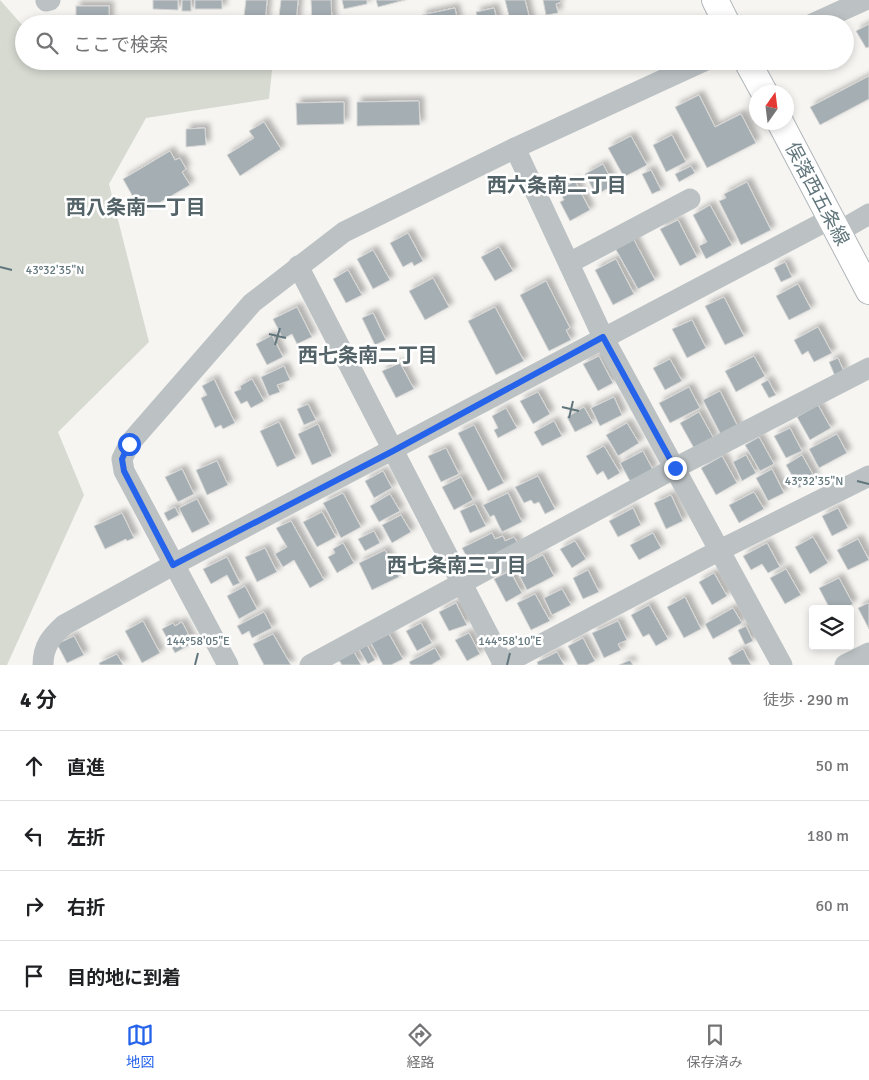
<!DOCTYPE html>
<html lang="ja">
<meta charset="utf-8">
<style>
body{margin:0;font-family:Signika,"Noto Sans JP",sans-serif;background:#f6f6f6;color:#202124}
.controls{position:absolute;right:15px;bottom:15px;display:grid;overflow:hidden;border-radius:5px;box-shadow:0 2px 8px #0003}
.controls button{width:45px;height:45px;display:grid;place-items:center;padding:0;border:0;border-bottom:1px solid #e0e0e0;background:#fff;color:#202124;font:25px sans-serif}
.compass{position:absolute;left:749px;top:85px;width:45px;height:45px;border-radius:50%;background:#fff;box-shadow:0 2px 8px #0003;rotate:14deg}
.stop{position:absolute;width:15px;height:15px;margin:-11px;border:4px solid #2563eb;border-radius:50%;background:#fff}
.stop.end{background:#2563eb;border-color:#fff;box-shadow:0 1px 5px #0008}
.list{margin:0;padding:0;list-style:none}
h2{display:flex;justify-content:space-between;align-items:center;height:65px;margin:0;padding:0 20px;font-size:21px}
h2 small{font-size:16px;font-weight:400;color:#757577}
.list li{display:grid;grid-template-columns:32px 1fr auto;gap:15px;align-items:center;box-sizing:border-box;height:70px;padding:0 20px;border-top:1px solid #e0e0e0}
.list b{display:block;font-size:19px;white-space:nowrap}
.list em{font-size:16px;font-style:normal;color:#757577}
.icon{flex:none;width:28px;height:28px;fill:none;stroke:currentColor;stroke-width:2;stroke-linecap:round;stroke-linejoin:round}
.map{position:relative;flex:none;width:869px;height:665px;overflow:hidden}
.search{position:absolute;background:#fff;box-shadow:0 2px 8px #0003;left:15px;right:15px;top:15px;height:55px;display:flex;align-items:center;gap:12px;box-sizing:border-box;padding:0 18px;border-radius:28px;color:#757577;font-size:19px}
.sheet{height:345px;background:#fff}
nav{display:flex;justify-content:space-around;align-items:center;box-sizing:border-box;height:70px;border-top:1px solid #e0e0e0;background:#fff;font-size:14px;color:#757577}
nav a{display:grid;justify-items:center;gap:2px}
nav .on{color:#2563eb}
.map>svg:first-child{display:block}
.green{fill:#d6dad1}
.building{fill:#a5afb3;stroke:#d7d6d5;filter:url(#shadow)}
.lines{fill:none;stroke-linecap:round;stroke-linejoin:round}
.major-casing{stroke:#b0b6b9;stroke-width:28}
.minor{stroke:#bcc2c4;stroke-width:21}
.major{stroke:#fff;stroke-width:26}
.route{stroke:#2563eb;stroke-width:6}
.ticks{fill:none;stroke:#61767c;stroke-width:2}
.labels{text-anchor:middle;dominant-baseline:central;stroke-width:5;stroke-linejoin:round;paint-order:stroke}
.street-label{font-size:19px;fill:#61767c;stroke:#fff}
.neighbourhood-label{font-size:20px;font-weight:bold;fill:#536368;stroke:#fff}
.ticks-label{font-size:12px;text-anchor:middle;fill:#61767c;stroke:#fff;stroke-width:5;stroke-linejoin:round;paint-order:stroke}
</style>
<div class="map">
<svg width="869" height="665" viewBox="0 0 869 665">
<defs>
<filter id="shadow"><feDropShadow dx="4.5" dy="-4.5" stdDeviation="2.5" flood-color="#0004"/></filter>
</defs>
<rect width="100%" height="100%" fill="#f6f5f2"/>
<polygon class="green" points="0,0 24,27 24,61 273,61 269,99 146,118 109,184 149,342 58,432 84,495 7,665 0,665"/>
<g class="building">
<polygon points="153,0 178,0 178,10 153,9"/>
<rect x="182" y="0" width="9" height="11"/>
<rect x="195" y="0" width="27" height="9"/>
<polygon points="246,0 267,0 265,24 243,24"/>
<polygon points="281,0 298,0 296,24 278,24"/>
<polygon points="311,0 331,0 332,23 312,24"/>
<polygon points="342,0 367,0 367,4 344,9"/>
<polygon points="376,0 405,0 378,7"/>
<polygon points="505,0 525,0 531,24 511,24"/>
<polygon points="543,0 561,0 561,2 556,4 558,13 546,15"/>
<rect x="76" y="6" width="33" height="18"/>
<polygon points="455,8 458,24 424,24 422,15"/>
<polygon points="494,8 498,24 479,24 476,12"/>
<polygon points="869,24 869,47 866,48 856,31"/>
<polygon points="869,76 869,99 820,125 810,107"/>
<polygon points="699,95 715,127 741,114 756,143 707,168 675,107"/>
<polygon points="419,101 420,125 357,126 357,102"/>
<polygon points="344,102 344,124 297,125 296,103"/>
<polygon points="264,122 281,149 240,176 227,155 254,138 249,131"/>
<polygon points="205,128 206,145 186,147 186,129"/>
<polygon points="672,135 686,162 666,172 653,145"/>
<polygon points="631,136 647,165 624,177 608,148"/>
<polygon points="170,151 175,160 180,158 186,169 182,172 190,185 142,213 123,179"/>
<polygon points="603,164 614,185 596,195 585,174"/>
<polygon points="691,166 695,173 679,182 675,174"/>
<polygon points="651,170 661,190 652,194 642,174"/>
<polygon points="575,181 590,210 570,221 560,202 564,200 559,190"/>
<polygon points="747,182 771,230 741,245 719,201 726,198 724,194"/>
<polygon points="710,205 732,245 706,259 699,246 707,242 693,215"/>
<polygon points="678,220 697,257 680,266 660,229"/>
<polygon points="408,233 423,261 414,266 412,262 403,267 390,243"/>
<polygon points="633,238 655,280 638,289 615,248"/>
<polygon points="499,247 513,271 495,281 481,257"/>
<polygon points="373,250 390,280 373,289 357,259"/>
<polygon points="616,259 634,294 613,305 595,270"/>
<polygon points="785,262 792,277 781,282 774,268"/>
<polygon points="348,270 362,295 346,303 333,279"/>
<polygon points="433,278 449,307 425,320 409,291"/>
<polygon points="546,281 570,328 566,330 571,340 549,351 520,295"/>
<polygon points="798,284 811,309 789,320 776,296"/>
<polygon points="724,297 744,336 725,345 705,306"/>
<polygon points="297,307 312,337 297,344 292,334 283,339 273,319"/>
<polygon points="495,307 524,361 496,375 468,321"/>
<polygon points="373,313 386,340 375,345 362,318"/>
<polygon points="692,320 706,348 687,358 672,329"/>
<polygon points="818,327 832,353 814,362 808,351 802,355 794,340"/>
<polygon points="272,335 283,357 267,365 256,344"/>
<polygon points="599,356 613,383 598,391 583,364"/>
<polygon points="754,356 765,376 736,392 725,371"/>
<polygon points="838,358 844,372 835,376 829,362"/>
<polygon points="670,359 682,381 665,390 653,368"/>
<polygon points="400,363 414,389 396,398 382,371"/>
<polygon points="284,366 290,380 277,385 280,392 269,396 261,377"/>
<polygon points="214,379 235,423 223,429 221,425 215,428 201,398 207,395 202,386"/>
<polygon points="252,379 264,401 251,408 247,401 241,404 234,392 241,389 240,386"/>
<polygon points="768,380 776,395 769,398 761,384"/>
<polygon points="689,387 700,408 670,423 659,403"/>
<polygon points="720,391 739,429 722,437 703,400"/>
<polygon points="538,392 550,414 533,424 520,401"/>
<polygon points="614,397 622,415 600,426 591,408"/>
<polygon points="308,404 316,420 304,425 297,409"/>
<polygon points="818,405 831,428 810,440 797,417"/>
<polygon points="584,407 593,423 575,432 567,417"/>
<polygon points="506,408 517,428 498,438 494,430 498,428 492,416"/>
<polygon points="699,412 714,439 695,450 680,423"/>
<polygon points="554,421 562,436 542,446 534,432"/>
<polygon points="279,422 296,458 277,467 260,431"/>
<polygon points="627,423 639,443 618,456 606,435"/>
<polygon points="318,424 332,456 312,465 298,434"/>
<polygon points="474,425 504,483 488,491 458,433"/>
<polygon points="790,428 802,451 786,458 774,436"/>
<polygon points="837,434 847,453 819,468 809,449"/>
<polygon points="759,437 774,464 760,471 745,445"/>
<polygon points="604,446 620,473 608,480 603,471 597,475 586,456"/>
<polygon points="446,448 459,474 441,482 428,456"/>
<polygon points="643,451 653,470 630,481 620,463"/>
<polygon points="746,455 756,473 742,481 733,462"/>
<polygon points="802,455 815,478 799,488 786,465"/>
<polygon points="722,456 737,483 716,495 701,468"/>
<polygon points="217,461 228,485 207,495 196,470"/>
<polygon points="182,469 194,494 178,502 165,477"/>
<polygon points="772,469 784,493 768,501 756,478"/>
<polygon points="383,471 392,488 374,498 365,481"/>
<polygon points="538,476 555,509 545,514 539,502 534,504 531,500 524,503 515,487"/>
<polygon points="461,477 473,500 454,510 442,487"/>
<polygon points="754,492 764,509 739,523 729,505"/>
<polygon points="343,493 361,527 341,538 323,503"/>
<polygon points="508,493 522,522 502,532 494,515 490,517 483,505"/>
<polygon points="390,494 400,511 379,522 370,506"/>
<polygon points="671,495 683,521 666,529 654,503"/>
<polygon points="197,499 210,524 192,533 179,508"/>
<polygon points="475,504 486,526 470,533 460,511"/>
<polygon points="175,507 179,515 168,521 164,513"/>
<polygon points="633,508 641,525 618,537 609,521"/>
<polygon points="838,508 848,528 832,536 822,516"/>
<polygon points="322,512 336,537 317,547 303,522"/>
<polygon points="122,513 134,538 127,541 126,539 105,549 94,526"/>
<polygon points="401,515 411,532 392,543 382,525"/>
<polygon points="291,521 324,580 310,588 294,560 283,567 275,554 287,547 276,528"/>
<polygon points="374,531 380,543 365,551 358,539"/>
<polygon points="492,533 495,539 503,536 505,541 514,537 519,545 483,564 478,554 468,559 462,548"/>
<polygon points="653,533 661,548 639,560 630,545"/>
<polygon points="813,537 828,563 810,574 795,547"/>
<polygon points="858,539 869,560 848,570 837,550"/>
<polygon points="575,541 586,559 572,568 560,549"/>
<polygon points="343,543 354,563 337,573 328,557 335,553 333,549"/>
<polygon points="767,543 780,567 768,573 762,564 751,570 743,556"/>
<polygon points="265,548 277,572 257,582 245,557"/>
<polygon points="385,550 399,577 372,590 359,563"/>
<polygon points="543,555 554,576 527,590 516,569"/>
<polygon points="227,557 240,583 233,586 227,575 211,584 203,569"/>
<polygon points="786,569 801,595 785,604 770,578"/>
<polygon points="588,570 599,592 583,599 573,578"/>
<polygon points="510,571 522,593 506,602 494,579"/>
<polygon points="714,573 727,596 712,605 699,582"/>
<polygon points="839,578 853,604 843,609 830,609 819,588"/>
<polygon points="245,586 257,609 239,619 227,596"/>
<polygon points="562,589 571,605 552,615 544,598"/>
<polygon points="535,594 550,621 531,630 517,603"/>
<polygon points="685,597 701,629 684,638 667,607"/>
<polygon points="456,603 467,625 449,631 439,612"/>
<polygon points="868,603 869,604 869,629 858,608"/>
<polygon points="649,605 668,639 656,646 649,634 643,637 631,615"/>
<polygon points="733,608 742,623 713,639 705,624"/>
<polygon points="264,612 272,628 252,638 249,631 242,635 237,626"/>
<polygon points="143,621 160,653 142,663 125,631"/>
<polygon points="618,621 627,640 618,644 621,650 604,658 592,633"/>
<polygon points="182,622 193,643 175,653 162,629 173,623 175,626"/>
<polygon points="421,623 432,643 417,651 406,631"/>
<polygon points="746,626 753,641 745,645 738,630"/>
<polygon points="469,633 480,654 467,661 455,640"/>
<polygon points="273,634 291,665 264,665 253,644"/>
<polygon points="389,634 403,659 391,665 383,665 371,643"/>
<polygon points="74,636 84,655 67,663 57,644"/>
<polygon points="583,638 595,661 587,665 578,665 568,646"/>
<polygon points="367,645 375,660 368,664 359,649"/>
<polygon points="435,648 441,659 431,665 411,665 409,662"/>
<polygon points="743,649 751,665 732,665 728,658"/>
<polygon points="353,650 361,665 342,665 338,659"/>
<polygon points="557,652 564,665 538,665 537,662"/>
<polygon points="117,654 123,665 100,665 99,663"/>
<polygon points="630,660 633,665 619,665"/>
</g>
<g class="lines">
<defs>
<g id="major">
<polyline points="715,0 727,24"/>
<polyline points="747,61 764,92"/>
<polyline points="780,122 869,291"/>
</g>
</defs>
<use href="#major" class="major-casing"/>
<g class="minor">
<polyline points="46,1 50,0"/>
<polyline points="812,24 865,0"/>
<polyline points="515,148 603,337 782,665"/>
<polyline points="838,232 869,214"/>
<polyline points="569,263 690,199"/>
<polyline points="298,266 504,665"/>
<path d="M43,665C43,646 51,637 64,625L173,565L830,219"/>
<polyline points="228,665 124,471 122,459 129,444 252,303 344,232 515,148 704,61"/>
<polyline points="310,665 675,468 869,368"/>
<polyline points="502,665 720,550 869,476"/>
<polyline points="845,665 869,653"/>
</g>
<use href="#major" class="major"/>
</g>
<g class="lines">
<polyline class="route" points="129,444 122,459 124,471 173,565 393,451 603,337 675,468"/>
</g>
<path class="ticks" d="M0,267L12,270M269,334L286,338M275,345L280,328M562,407L579,411M569,418L573,401M857,481L869,484M195,665L198,653M507,665L510,653"/>
<g class="labels">
<g class="street-label">
<text transform="translate(817 194) rotate(62)">俣落西五条線</text>
</g>
<g class="neighbourhood-label">
<text x="557" y="185">西六条南二丁目</text>
<text x="136" y="207">西八条南一丁目</text>
<text x="368" y="355">西七条南二丁目</text>
<text x="457" y="565">西七条南三丁目</text>
</g>
</g>
<g class="ticks-label">
<text x="55" y="274">43°32'35"N</text>
<text x="814" y="485">43°32'35"N</text>
<text x="198" y="645">144°58'05"E</text>
<text x="510" y="645">144°58'10"E</text>
</g>
</svg>
<div class="controls">
<button><svg class="icon" aria-label="layers" viewBox="0 0 24 24"><path d="M12 4l9 5-9 5-9-5zM3 14l9 5 9-5"/></svg></button>
</div>
<svg class="compass" viewBox="-18 -18 36 36"><path d="M0-13l5 13h-10z" fill="#e53935"/><path d="M0 13l5-13h-10z" fill="#757577"/></svg>
<div class="stop" style="left:129px;top:444px"></div>
<div class="stop end" style="left:675px;top:468px"></div>
<div class="search"><svg class="icon" aria-label="search" viewBox="0 0 24 24"><circle cx="10" cy="10" r="6"/><path d="M15 15l6 6"/></svg>ここで検索</div>
</div>
<section class="sheet">
<h2>4 分<small>徒歩 · 290 m</small></h2>
<ul class="list">
<li><svg class="icon" aria-label="ahead" viewBox="0 0 24 24"><path d="M12 20V5M6 11l6-6 6 6"/></svg><div><b>直進</b></div><em>50 m</em></li>
<li><svg class="icon" aria-label="left" viewBox="0 0 24 24"><path d="M17 20v-9H6M10 6l-5 5 5 5"/></svg><div><b>左折</b></div><em>180 m</em></li>
<li><svg class="icon" aria-label="right" viewBox="0 0 24 24"><path d="M7 20v-9h11M14 6l5 5-5 5"/></svg><div><b>右折</b></div><em>60 m</em></li>
<li><svg class="icon" aria-label="arrive" viewBox="0 0 24 24"><path d="M6 21V4h12l-3 4 3 4H6"/></svg><div><b>目的地に到着</b></div></li>
</ul>
</section>
<nav>
<a class="on"><svg class="icon" aria-label="map" viewBox="0 0 24 24"><path d="M3 6l6-2 6 2 6-2v14l-6 2-6-2-6 2zM9 4v14M15 6v14"/></svg>地図</a>
<a><svg class="icon" aria-label="directions" viewBox="0 0 24 24"><path d="M12 3l9 9-9 9-9-9zM9 14v-3h6M13 9l2 2-2 2"/></svg>経路</a>
<a><svg class="icon" aria-label="saved" viewBox="0 0 24 24"><path d="M7 4h10v16l-5-4-5 4z"/></svg>保存済み</a>
</nav>
